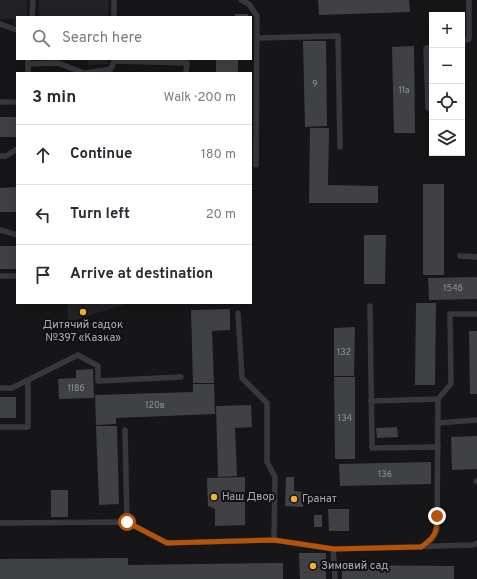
<!DOCTYPE html>
<meta charset="utf-8">
<style>
body{margin:0;font-family:Overpass,sans-serif;background:#f2f2f3;color:#2b2b33}
.controls{position:absolute;right:12px;top:12px;display:grid;overflow:hidden;border-radius:0px;box-shadow:0 2px 10px #0003}
.controls button{width:36px;height:36px;display:grid;place-items:center;padding:0;border:0;border-bottom:1px solid #e1e1e2;background:#fff;color:#2b2b33;font:20px sans-serif}
.stop{position:absolute;width:12px;height:12px;margin:-9px;border:3px solid #b45309;border-radius:50%;background:#fff}
.stop.end{background:#b45309;border-color:#fff;box-shadow:0 1px 4px #0008}
.list{margin:0;padding:0;list-style:none}
h2{display:flex;justify-content:space-between;align-items:center;height:52px;margin:0;padding:0 16px;font-size:17px}
h2 small{font-size:13px;font-weight:400;color:#7c7c81}
.list li{display:grid;grid-template-columns:26px 1fr auto;gap:12px;align-items:center;box-sizing:border-box;height:60px;padding:0 16px;border-top:1px solid #e1e1e2}
.list b{display:block;font-size:15px;white-space:nowrap}
.list em{font-size:13px;font-style:normal;color:#7c7c81}
.icon{flex:none;width:22px;height:22px;fill:none;stroke:currentColor;stroke-width:2;stroke-linecap:round;stroke-linejoin:round}
.map{position:relative;flex:none;width:477px;height:579px;overflow:hidden}
.search{position:absolute;background:#fff;box-shadow:0 2px 10px #0003;left:16px;top:16px;width:236px;height:44px;display:flex;align-items:center;gap:10px;box-sizing:border-box;padding:0 14px;border-radius:0px;color:#7c7c81;font-size:15px}
.panel{position:absolute;background:#fff;box-shadow:0 2px 10px #0003;left:16px;top:72px;width:236px;height:232px;border-radius:0px}
.map>svg:first-child{display:block}
.built{fill:#222225}
.building{fill:#404145}
.lines{fill:none;stroke-linecap:round;stroke-linejoin:round}
.lane{stroke:#37383d;stroke-width:5.5}
.route{stroke:#b45309;stroke-width:5}
.poi-dot{fill:#f2b134;stroke:#111113;stroke-width:1.5}
.labels{text-anchor:middle;dominant-baseline:central;stroke-width:4;stroke-linejoin:round;paint-order:stroke}
.number-label{font-size:9px;fill:#8e929b}
.poi-label{font-size:11px;fill:#a8adb8;stroke:#111113;text-anchor:start}
</style>
<div class="map">
<svg width="477" height="579" viewBox="0 0 477 579">
<rect width="100%" height="100%" fill="#161618"/>
<g class="built">
<polygon points="0,0 27,0 27,17 17,17 17,26 14,26 14,19 0,19"/>
<polygon points="39,0 109,0 108,17 39,17"/>
<polygon points="88,59 108,59 108,64 88,65"/>
<polygon points="67,303 129,303 68,322"/>
</g>
<g class="building">
<polygon points="318,0 409,0 410,12 319,15"/>
<rect x="235" y="14" width="13" height="3"/>
<polygon points="303,41 326,41 327,126 305,127"/>
<polygon points="414,46 415,133 394,133 392,47"/>
<rect x="216" y="59" width="22" height="14"/>
<rect x="0" y="117" width="17" height="20"/>
<polygon points="310,128 329,128 328,185 378,186 378,203 309,203"/>
<rect x="423" y="184" width="21" height="91"/>
<polygon points="17,187 17,212 0,212 0,188"/>
<polygon points="364,235 386,235 385,284 364,284"/>
<rect x="0" y="246" width="17" height="23"/>
<polygon points="477,277 477,299 429,300 428,278"/>
<polygon points="416,303 436,303 435,385 415,385"/>
<polygon points="230,309 230,330 212,331 214,383 193,383 191,310"/>
<polygon points="355,327 354,376 334,376 334,328"/>
<polygon points="469,331 477,331 477,394 470,394"/>
<polygon points="93,369 94,398 59,399 58,379 76,378 76,370"/>
<polygon points="334,377 355,377 355,459 335,459"/>
<polygon points="193,384 214,384 215,414 116,418 116,424 96,425 95,395 193,392"/>
<rect x="0" y="397" width="16" height="21"/>
<polygon points="251,405 252,427 235,428 237,476 218,477 216,406"/>
<polygon points="96,426 117,426 119,504 99,505"/>
<polygon points="397,427 398,437 377,438 376,428"/>
<polygon points="477,436 477,469 452,470 451,437"/>
<polygon points="431,462 431,484 340,486 339,464"/>
<polygon points="245,477 245,525 215,526 215,509 208,506 207,478"/>
<polygon points="286,477 294,477 294,491 303,492 303,507 285,506"/>
<rect x="51" y="490" width="17" height="27"/>
<polygon points="328,509 349,509 349,531 329,531"/>
<rect x="314" y="515" width="8" height="12"/>
<polygon points="299,553 326,553 326,579 300,579"/>
<polygon points="128,558 128,565 283,563 283,579 0,579 0,559"/>
<polygon points="342,565 454,566 454,579 342,579"/>
</g>
<g class="lines">
<g class="lane">
<polyline points="114,0 114,17"/>
<polyline points="241,0 249,4 257,16 256,165"/>
<polyline points="32,17 33,0"/>
<polyline points="0,24 17,30"/>
<polyline points="258,38 338,36 340,147"/>
<polyline points="462,41 469,39 469,0"/>
<polyline points="115,61 187,63 186,73"/>
<polyline points="28,64 58,63 84,73"/>
<polyline points="28,73 28,59"/>
<polyline points="86,73 111,69 115,59"/>
<polyline points="0,102 17,102"/>
<polyline points="428,108 426,48 432,47"/>
<polyline points="0,156 6,156 17,149"/>
<polyline points="0,230 17,235"/>
<polyline points="460,256 477,257"/>
<polyline points="0,276 17,276"/>
<polyline points="370,306 372,448 438,447"/>
<polyline points="238,313 242,378 267,403 267,462 275,477 274,540"/>
<polyline points="0,388 12,388 78,355 98,366 98,381 181,377"/>
<polyline points="371,401 438,399"/>
<polyline points="438,423 477,420"/>
<polyline points="0,427 28,427 28,380"/>
<polyline points="125,430 127,522"/>
<polyline points="476,481 477,481"/>
<polyline points="0,523 127,522 167,543 274,540 333,549 473,545 477,543"/>
<polyline points="422,547 432,539 437,530 438,399 451,384 450,314 477,314"/>
<polyline points="333,549 335,579"/>
</g>
</g>
<g class="lines">
<path class="route" d="M127,522L167,543L274,540L334,549L421,547C435,537 437,533 437,516"/>
</g>
<g class="poi-dot">
<circle cx="83" cy="312" r="4"/>
<circle cx="214" cy="497" r="4"/>
<circle cx="294" cy="499" r="4"/>
<circle cx="313" cy="566" r="4"/>
</g>
<g class="labels">
<g class="number-label">
<text x="315" y="84">9</text>
<text x="404" y="90">11а</text>
<text x="453" y="288">154б</text>
<text x="344" y="352">132</text>
<text x="76" y="388">118б</text>
<text x="155" y="405">120в</text>
<text x="345" y="418">134</text>
<text x="385" y="474">136</text>
</g>
<g class="poi-label">
<text x="83" y="325" text-anchor="middle">Дитячий садок<tspan x="83" dy="13">№397 «Казка»</tspan></text>
<text x="222" y="497">Наш Двор</text>
<text x="302" y="499">Гранат</text>
<text x="321" y="566">Зимовий сад</text>
</g>
</g>
</svg>
<div class="controls">
<button>+</button>
<button>−</button>
<button><svg class="icon" aria-label="locate" viewBox="0 0 24 24"><circle cx="12" cy="12" r="6"/><path d="M12 2v4M12 18v4M2 12h4M18 12h4"/></svg></button>
<button><svg class="icon" aria-label="layers" viewBox="0 0 24 24"><path d="M12 4l9 5-9 5-9-5zM3 14l9 5 9-5"/></svg></button>
</div>
<div class="stop" style="left:127px;top:522px"></div>
<div class="stop end" style="left:437px;top:516px"></div>
<div class="search"><svg class="icon" aria-label="search" viewBox="0 0 24 24"><circle cx="10" cy="10" r="6"/><path d="M15 15l6 6"/></svg>Search here</div>
<section class="panel">
<h2>3 min<small>Walk · 200 m</small></h2>
<ul class="list">
<li><svg class="icon" aria-label="ahead" viewBox="0 0 24 24"><path d="M12 20V5M6 11l6-6 6 6"/></svg><div><b>Continue</b></div><em>180 m</em></li>
<li><svg class="icon" aria-label="left" viewBox="0 0 24 24"><path d="M17 20v-9H6M10 6l-5 5 5 5"/></svg><div><b>Turn left</b></div><em>20 m</em></li>
<li><svg class="icon" aria-label="arrive" viewBox="0 0 24 24"><path d="M6 21V4h12l-3 4 3 4H6"/></svg><div><b>Arrive at destination</b></div></li>
</ul>
</section>
</div>
